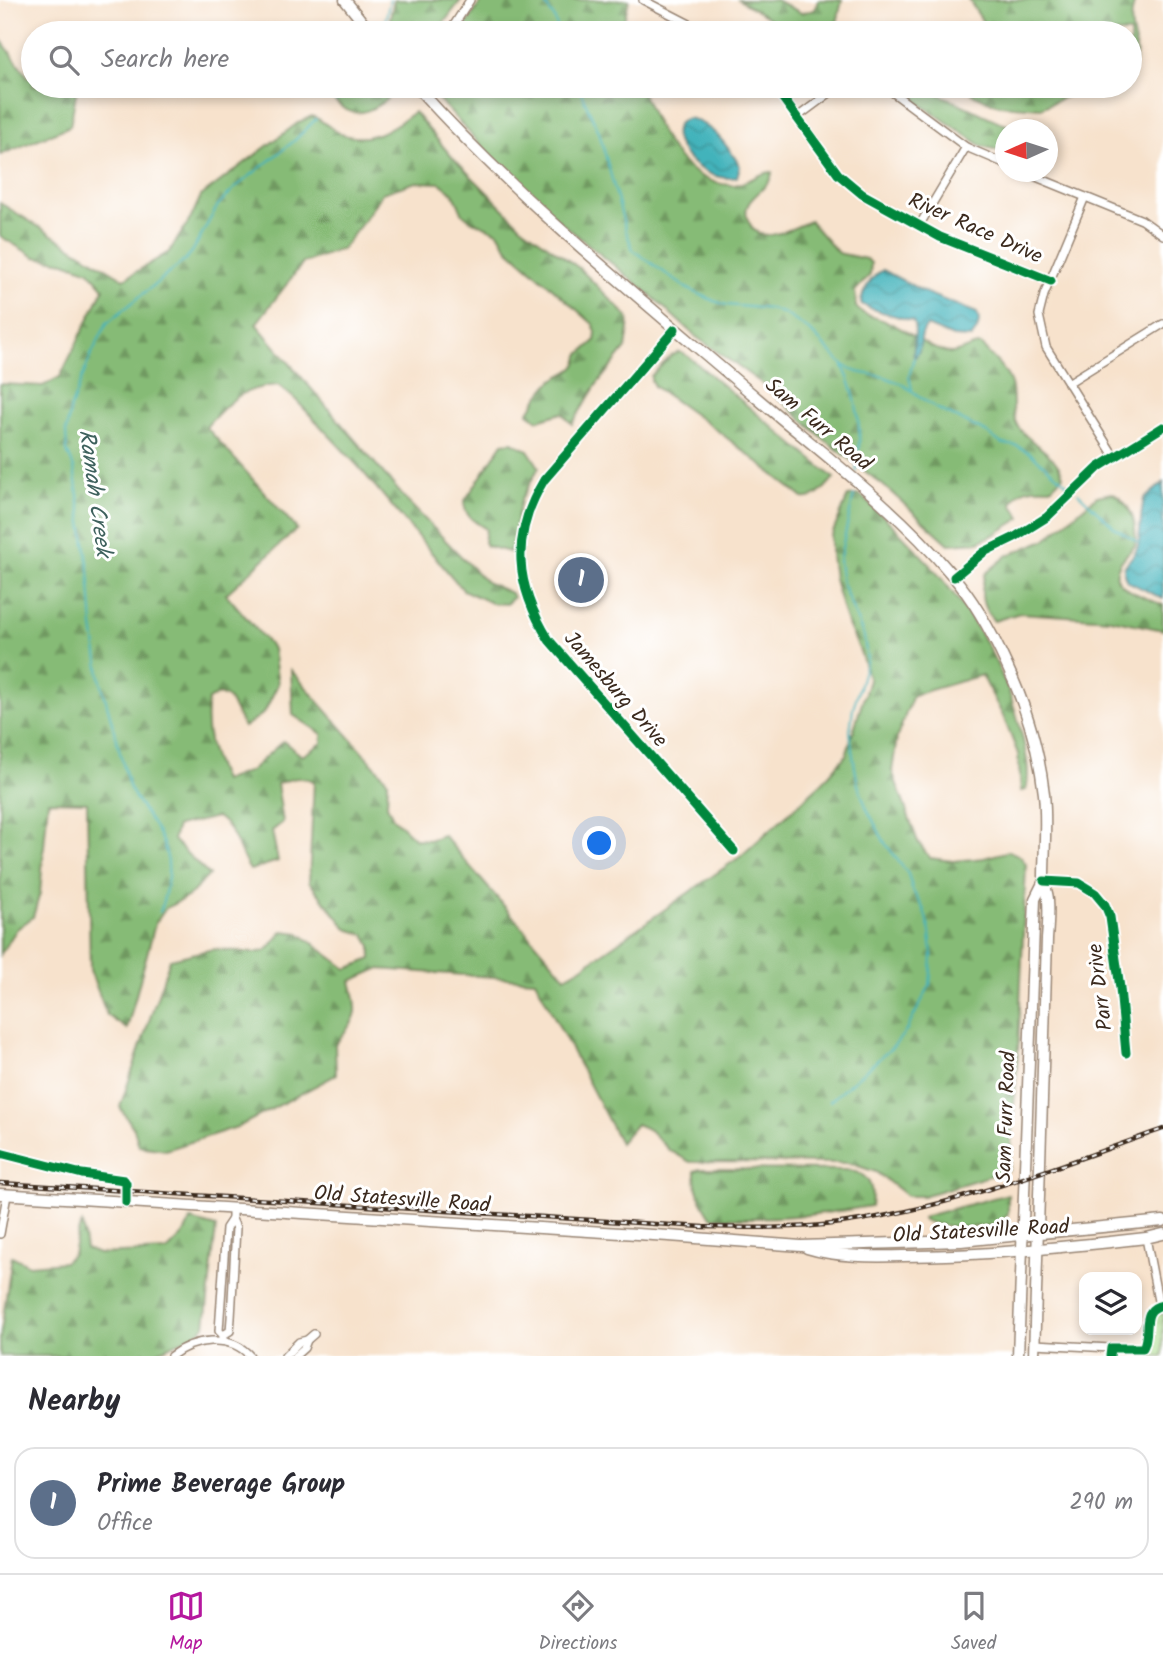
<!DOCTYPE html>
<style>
body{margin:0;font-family:Kalam,sans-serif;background:#f2f2f3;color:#2b2b33}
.controls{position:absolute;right:21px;bottom:21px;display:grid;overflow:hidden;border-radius:14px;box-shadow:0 4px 10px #0003}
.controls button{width:63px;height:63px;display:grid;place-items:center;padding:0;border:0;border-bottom:2px solid #e1e1e2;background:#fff;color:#2b2b33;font:35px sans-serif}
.compass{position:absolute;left:995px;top:119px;width:63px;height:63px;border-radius:50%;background:#fff;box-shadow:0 4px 10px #0003;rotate:267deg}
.you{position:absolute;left:600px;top:844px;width:24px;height:24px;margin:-18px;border:5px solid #fff;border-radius:50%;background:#1a73e8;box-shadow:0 0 0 10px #1a73e833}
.badge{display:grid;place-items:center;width:46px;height:46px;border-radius:50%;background:#b5179e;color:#fff;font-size:23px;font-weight:700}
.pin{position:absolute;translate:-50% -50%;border:4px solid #fff;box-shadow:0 2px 7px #0006}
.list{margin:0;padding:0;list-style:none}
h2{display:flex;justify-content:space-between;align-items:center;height:91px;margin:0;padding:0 28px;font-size:30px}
h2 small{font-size:23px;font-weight:400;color:#7c7c81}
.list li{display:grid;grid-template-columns:46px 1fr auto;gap:21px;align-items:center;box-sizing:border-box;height:112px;margin:0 14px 14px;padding:0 14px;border:2px solid #e1e1e2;border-radius:21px}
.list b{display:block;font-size:26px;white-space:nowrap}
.list p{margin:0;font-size:23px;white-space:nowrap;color:#7c7c81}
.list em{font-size:23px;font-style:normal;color:#7c7c81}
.icon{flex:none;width:38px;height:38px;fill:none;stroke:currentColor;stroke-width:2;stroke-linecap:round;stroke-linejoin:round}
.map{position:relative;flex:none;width:1163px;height:1356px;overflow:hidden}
.search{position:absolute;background:#fff;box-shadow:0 4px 10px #0003;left:21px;right:21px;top:21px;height:77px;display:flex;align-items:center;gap:18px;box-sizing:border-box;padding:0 24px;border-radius:38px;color:#7c7c81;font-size:26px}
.sheet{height:217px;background:#fff}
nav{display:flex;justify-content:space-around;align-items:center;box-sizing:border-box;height:98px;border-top:2px solid #e1e1e2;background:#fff;font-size:19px;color:#7c7c81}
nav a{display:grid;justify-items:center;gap:4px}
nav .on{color:#b5179e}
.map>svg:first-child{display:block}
.forest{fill:url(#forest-firs);stroke:#60724a;stroke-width:2}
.park{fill:url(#park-tufts);stroke:#728254;stroke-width:2}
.water{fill:url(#water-waves);stroke:#3f6e6c;stroke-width:2}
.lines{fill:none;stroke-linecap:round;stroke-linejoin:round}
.stream{stroke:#43b3bb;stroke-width:2}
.minor-casing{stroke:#998675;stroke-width:10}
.primary-casing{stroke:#998675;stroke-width:13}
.minor{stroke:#fff;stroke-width:7}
.primary{stroke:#fff;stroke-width:10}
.rail-casing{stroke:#3b2a1e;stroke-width:4.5}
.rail{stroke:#fff;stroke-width:2;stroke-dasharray:5;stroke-linecap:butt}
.cycleway-casing{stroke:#fff;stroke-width:13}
.cycleway{stroke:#00873e;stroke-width:9}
.labels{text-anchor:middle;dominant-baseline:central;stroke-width:6;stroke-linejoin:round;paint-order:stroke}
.street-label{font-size:21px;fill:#3b2a1e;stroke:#fff}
.water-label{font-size:23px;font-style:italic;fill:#3e615d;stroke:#fff}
</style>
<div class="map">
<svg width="1163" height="1356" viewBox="0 0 1163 1356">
<defs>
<pattern id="forest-firs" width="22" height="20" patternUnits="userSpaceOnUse" patternTransform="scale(1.75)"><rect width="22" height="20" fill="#86bb76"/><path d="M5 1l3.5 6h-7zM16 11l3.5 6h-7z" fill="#6f9860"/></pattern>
<pattern id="park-tufts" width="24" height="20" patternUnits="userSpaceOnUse" patternTransform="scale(1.75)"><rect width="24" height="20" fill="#a8db8a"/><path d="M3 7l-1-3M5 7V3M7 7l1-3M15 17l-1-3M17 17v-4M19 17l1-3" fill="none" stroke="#92bc77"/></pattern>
<pattern id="water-waves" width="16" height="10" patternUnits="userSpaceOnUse" patternTransform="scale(1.75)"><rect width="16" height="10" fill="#43b3bb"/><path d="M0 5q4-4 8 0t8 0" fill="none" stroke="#399297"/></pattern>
</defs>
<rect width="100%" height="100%" fill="#fff"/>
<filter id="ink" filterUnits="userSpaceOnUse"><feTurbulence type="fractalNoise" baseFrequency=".0143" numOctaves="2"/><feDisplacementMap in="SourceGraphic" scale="14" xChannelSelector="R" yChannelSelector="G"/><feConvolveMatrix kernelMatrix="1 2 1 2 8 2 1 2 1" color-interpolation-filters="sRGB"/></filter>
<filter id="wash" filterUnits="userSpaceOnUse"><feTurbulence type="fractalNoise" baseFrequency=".00686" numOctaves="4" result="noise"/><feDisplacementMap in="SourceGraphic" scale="28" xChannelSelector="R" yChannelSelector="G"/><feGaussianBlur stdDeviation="1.57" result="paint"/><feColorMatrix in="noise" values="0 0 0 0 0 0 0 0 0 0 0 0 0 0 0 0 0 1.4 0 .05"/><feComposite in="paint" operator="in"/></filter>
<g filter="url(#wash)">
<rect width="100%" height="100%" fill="#f7e2cc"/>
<g class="forest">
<polygon points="394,0 461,0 436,33 387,33"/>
<polygon points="482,0 629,0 623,25 624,33 461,33"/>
<polygon points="739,0 776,0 801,13 814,10 818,0 842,0 835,33 793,33"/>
<path d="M969,0H1135C1132,10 1130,19 1132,29C1135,48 1140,50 1132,70L1130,69V33H990Z"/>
<polygon points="2,41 28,77 33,78 33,86 67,86 77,88 70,126 0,155 0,42"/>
<path d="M321,86H387V99C355,124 344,112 321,86Z"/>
<path d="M430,86H640C656,127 679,182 731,185C745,186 758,172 772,172C772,185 756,192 749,203C745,209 746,217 750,224C760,247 793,228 810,221L838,253L866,259L871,263L870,275L855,291L856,307C864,317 874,316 885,321C908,329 925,349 950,353C959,354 971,344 981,345C991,357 1006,368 1011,384C1015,398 1010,415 1018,427C1031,445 1056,453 1063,476L1051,488C1034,487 1019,486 1012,504L1021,518L995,534L978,542L949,544L884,486L825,440L760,382L695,336L647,292L558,220L497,163L429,89Z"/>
<polygon points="894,86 921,86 1015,129 1006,130 1005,152 982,146"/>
<polygon points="974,86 1074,86 1071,94 1041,108 999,105 972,94"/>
<path d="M414,112L452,157L521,226L579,268L628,317L629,328L626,348L597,384L572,424L562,413L538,420L528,413C535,402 542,390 552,381C564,372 578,372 579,355L595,341L596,332L593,324L508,249L498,232L470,220L463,214L453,193L440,183L416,182L382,193L363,222L342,249L303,263L256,324L408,502L486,582L511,593L513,598L506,604L491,603L463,590L358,466L295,399L278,385C241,388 230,400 206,427L297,529L226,594L273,649L278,684L264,713L244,727L228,698L219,694L208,700C203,730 211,753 223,781L250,771L283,741L302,756L322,743V734L293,715L291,670L388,781L387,805L393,818L415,839L429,840L443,835L565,977L581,968L741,856L822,783L846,755L869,680L860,651L845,618L834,579L831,555V537L848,496L860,495C933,560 997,634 1021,731C1025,749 1031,772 1026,790L1021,791L1018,754L1003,716L982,675L913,695L897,737L892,771L918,842L930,858L953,861L984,858L1009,851L1020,856L1026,864L1018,1052L1009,1170L923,1196H907L876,1172L849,1163L690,1162L669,1150L650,1130L636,1124L620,1143L535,980L378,969L351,981C361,1019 357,1015 335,1045L336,1075L240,1126L166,1150L139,1146L134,1129L120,1107L170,959L213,949L256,953L267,950L283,931L299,933L347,969L371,959V946L365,935L347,929L309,882L314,781C301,775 289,779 277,784L283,822L272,831L278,861L250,870C237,851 236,829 217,817L177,826L173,840L209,875L189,896L166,908L155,924L127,1029L107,1015L90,970L87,802L48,801L40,893L33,917L17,929L0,955V384L43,386L60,377L104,288L89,271L65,262L35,257L0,236V203L124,279L169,252L191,218L201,196L299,122L312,116C322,120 327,126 336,131C365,147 390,130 414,112Z"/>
<path d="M680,352L689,357L834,478C825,487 817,500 803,498L722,434L654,386L651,380V376L672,355Z"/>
<path d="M512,442L528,450L539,467L521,500L510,552L486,546L484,542L486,529C474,521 465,517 464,502L503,443Z"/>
<path d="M1112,493C1132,504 1137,525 1135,546C1095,583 1127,589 1163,605V630L1111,619L1020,613L994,621C980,606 980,593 985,574L1008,555L1045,540L1097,496Z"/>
<path d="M700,1169L847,1170C869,1173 874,1185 871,1206C818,1216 765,1220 711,1217C701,1202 694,1188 695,1171Z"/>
<path d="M1008,1194V1215C1005,1217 1003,1220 999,1222C984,1230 936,1228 922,1219L926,1216Z"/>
<polygon points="191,1220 216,1227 205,1326 195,1335 148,1356 0,1356 0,1338 12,1256 29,1265 64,1262 73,1254 78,1231 82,1224 86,1249 98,1254 167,1251 183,1235"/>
</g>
<polygon class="park" points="1163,1313 1163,1356 1152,1356 1154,1315"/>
<g class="water">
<path d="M689,118C713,125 727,145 740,166L737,177C696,186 653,126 689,118Z"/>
<path d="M883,270L926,293L977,313C981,323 978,330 971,338L953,337L927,326C917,335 924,350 914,358C912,346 918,332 913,321L872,309L861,304C862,291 872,276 883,270Z"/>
<path d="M1163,483V599L1127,581C1117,563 1134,561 1138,546C1141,531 1140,515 1144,499Z"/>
</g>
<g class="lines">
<g class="stream">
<polyline points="542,0 554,17 559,33"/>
<polyline points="383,30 390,0"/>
<polyline points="578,86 599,132 626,231 633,250 686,288 714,301 727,305 771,309 785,314 809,330 843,365 857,372 885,377 902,384 936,408 986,432 1002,444 1017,446 1030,453 1072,488"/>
<polyline points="335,101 352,86"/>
<path d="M843,366C859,399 863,434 856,471"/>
<polyline points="912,390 909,376 914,358"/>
<polyline points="1078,493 1115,528 1138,542"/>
<path d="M160,912C165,894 172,872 166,853C160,828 139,809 129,786L101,682L93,627L89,570L74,468L67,451L66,431L71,407L91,355L107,323L184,261L192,252L218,205L236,187L294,141L316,119"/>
<polyline points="830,1101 895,1045 907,1029 930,985 932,956 930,932 924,910 913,891 908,874 885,843 867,809 858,785 852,750 850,731 853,709 867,659 864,637 842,583 839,561 854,495"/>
</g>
</g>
</g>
<g filter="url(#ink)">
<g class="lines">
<defs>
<g id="minor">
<polyline points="643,0 707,33"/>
<polyline points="449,33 470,0"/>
<polyline points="774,86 838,174 862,194 940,237 1051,281"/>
<polyline points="884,86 966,147 1006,164"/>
<polyline points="796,118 831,92 845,86"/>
<polyline points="1024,172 1142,220 1163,235"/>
<polyline points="1085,197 1044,295 1039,315 1046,347 1114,456"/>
<polyline points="919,226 966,147"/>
<path d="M675,329L544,480C510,537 515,585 549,640L734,851"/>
<polyline points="1068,383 1163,324"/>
<polyline points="954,577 984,552 1015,537 1047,517 1099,467 1163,427"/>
<polyline points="1044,881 1079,883 1095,893 1105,905 1110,917 1120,988 1126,1053"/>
<polyline points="0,1153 82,1174 124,1180 126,1183 126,1202"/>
<polyline points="0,1234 7,1195"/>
<polyline points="1146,1238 1159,1306"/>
<polyline points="223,1335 230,1331 231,1318 236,1228 232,1219 232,1208"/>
<polyline points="223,1341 223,1335 219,1331 226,1228 232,1219"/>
<polyline points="1034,1344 1111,1348"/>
<path d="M171,1356C193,1339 230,1333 250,1356"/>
<polyline points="285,1356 299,1342 307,1340 314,1334"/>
<polyline points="295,1356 304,1348 307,1340"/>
<path d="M1110,1356L1111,1348H1143C1152,1331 1139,1309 1163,1305"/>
</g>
<g id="primary">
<polyline points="345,0 371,33"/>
<path d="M416,86C519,201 640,298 758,399C824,455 896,508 952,575C975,601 993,635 1007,666C1026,706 1039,751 1044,794C1047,823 1044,850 1044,878C1044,886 1048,893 1048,900C1049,913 1048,927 1047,939L1034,1356"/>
<polyline points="0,1194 669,1236 801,1246 961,1241 1163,1221"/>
<path d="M807,1248C836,1257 872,1257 903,1256C984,1256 1065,1247 1146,1238L1163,1234"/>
<polyline points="1018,1356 1035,899 1044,881"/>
</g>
</defs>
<use href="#minor" class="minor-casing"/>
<use href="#primary" class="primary-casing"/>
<use href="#minor" class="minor"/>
<use href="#primary" class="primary"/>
<defs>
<path id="rail" d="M0,1183L703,1227C749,1228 796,1229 841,1223C953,1208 1058,1166 1163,1129"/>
</defs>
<use href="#rail" class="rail-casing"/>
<use href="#rail" class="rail"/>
<defs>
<g id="cycleway">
<polyline points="774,86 838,174 862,194 940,237 1051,281"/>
<path d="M675,329L544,480C510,537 515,585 549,640L734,851"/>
<polyline points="954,577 984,552 1015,537 1047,517 1099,467 1163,427"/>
<polyline points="1044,881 1079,883 1095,893 1105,905 1110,917 1120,988 1126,1053"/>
<polyline points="0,1153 82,1174 124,1180 126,1183 126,1202"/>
<path d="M1110,1356L1111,1348H1143C1152,1331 1139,1309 1163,1305"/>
</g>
</defs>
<use href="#cycleway" class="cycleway-casing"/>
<use href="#cycleway" class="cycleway"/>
</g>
</g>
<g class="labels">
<g class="street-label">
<text transform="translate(975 229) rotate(24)">River Race Drive</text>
<text transform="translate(818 425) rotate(40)">Sam Furr Road</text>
<text transform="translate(615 690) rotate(49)">Jamesburg Drive</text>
<text transform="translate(1101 987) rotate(-97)">Parr Drive</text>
<text transform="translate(1007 1117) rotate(-88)">Sam Furr Road</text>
<text transform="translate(402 1200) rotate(4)">Old Statesville Road</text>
<text transform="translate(981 1232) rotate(-3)">Old Statesville Road</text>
</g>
<g class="water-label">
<text transform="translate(94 493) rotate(82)">Ramah Creek</text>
</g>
</g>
</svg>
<div class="controls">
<button><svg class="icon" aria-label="layers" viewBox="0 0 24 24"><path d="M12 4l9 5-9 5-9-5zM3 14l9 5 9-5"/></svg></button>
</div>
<svg class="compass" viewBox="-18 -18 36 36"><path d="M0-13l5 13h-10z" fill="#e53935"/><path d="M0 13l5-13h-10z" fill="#7c7c81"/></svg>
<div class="you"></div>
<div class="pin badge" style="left:581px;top:580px;background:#5c6f8a">1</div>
<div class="search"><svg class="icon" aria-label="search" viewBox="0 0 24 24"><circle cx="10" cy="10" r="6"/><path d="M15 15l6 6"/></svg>Search here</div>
</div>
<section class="sheet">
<h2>Nearby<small></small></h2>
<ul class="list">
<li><span class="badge" style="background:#5c6f8a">1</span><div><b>Prime Beverage Group</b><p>Office</p></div><em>290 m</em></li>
</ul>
</section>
<nav>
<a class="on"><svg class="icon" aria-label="map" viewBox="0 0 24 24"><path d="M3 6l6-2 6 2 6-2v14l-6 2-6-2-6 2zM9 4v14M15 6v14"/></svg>Map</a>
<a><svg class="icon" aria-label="directions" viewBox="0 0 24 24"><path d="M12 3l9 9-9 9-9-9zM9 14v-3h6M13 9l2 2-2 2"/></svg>Directions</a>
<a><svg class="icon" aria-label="saved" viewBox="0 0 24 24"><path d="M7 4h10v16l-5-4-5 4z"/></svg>Saved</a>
</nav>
